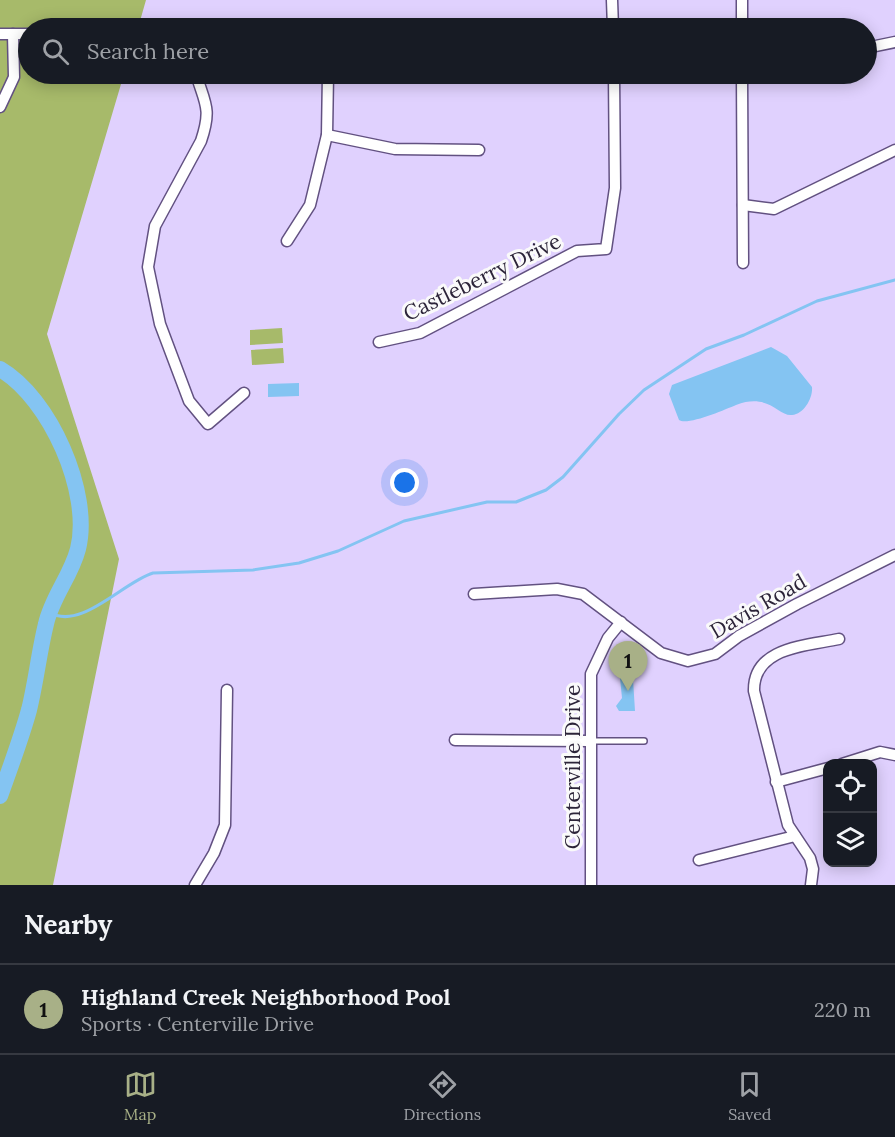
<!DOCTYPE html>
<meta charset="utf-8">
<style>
body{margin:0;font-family:Lora,serif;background:#242831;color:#f1f3f6}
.controls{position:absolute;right:18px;bottom:18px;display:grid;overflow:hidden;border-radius:12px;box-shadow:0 3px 15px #0003}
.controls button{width:54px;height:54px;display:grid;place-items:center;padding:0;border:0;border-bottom:2px solid #363941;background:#171b24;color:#f1f3f6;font:30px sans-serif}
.you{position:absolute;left:405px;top:483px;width:21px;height:21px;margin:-15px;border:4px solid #fff;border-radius:50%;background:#1a73e8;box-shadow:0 0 0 9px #1a73e833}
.badge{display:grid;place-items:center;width:39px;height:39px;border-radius:50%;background:#a8b087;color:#111;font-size:20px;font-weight:700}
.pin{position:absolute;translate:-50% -50px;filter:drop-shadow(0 2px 3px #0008)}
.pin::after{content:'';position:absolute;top:32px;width:21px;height:18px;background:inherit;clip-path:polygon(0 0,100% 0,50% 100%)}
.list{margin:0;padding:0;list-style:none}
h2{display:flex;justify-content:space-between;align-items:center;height:78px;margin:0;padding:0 24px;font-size:26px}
h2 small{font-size:20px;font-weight:400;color:#9ea1a6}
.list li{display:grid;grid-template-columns:39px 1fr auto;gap:18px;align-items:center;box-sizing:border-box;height:90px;padding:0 24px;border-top:2px solid #363941}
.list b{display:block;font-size:22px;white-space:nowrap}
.list p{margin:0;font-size:20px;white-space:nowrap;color:#9ea1a6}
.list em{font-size:20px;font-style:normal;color:#9ea1a6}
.icon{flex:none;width:33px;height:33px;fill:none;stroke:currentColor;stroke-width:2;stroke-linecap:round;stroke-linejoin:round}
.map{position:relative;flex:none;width:895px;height:885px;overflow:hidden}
.search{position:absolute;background:#171b24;box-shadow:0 3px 15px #0003;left:18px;right:18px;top:18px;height:66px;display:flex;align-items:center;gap:15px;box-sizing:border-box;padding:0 21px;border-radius:33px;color:#9ea1a6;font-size:22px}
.sheet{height:168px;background:#171b24}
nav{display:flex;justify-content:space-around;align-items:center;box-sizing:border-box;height:84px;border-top:2px solid #363941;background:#171b24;font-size:16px;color:#9ea1a6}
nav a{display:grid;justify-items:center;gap:3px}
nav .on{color:#a8b087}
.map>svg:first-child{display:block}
.green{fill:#a7ba6a}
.water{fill:#84c4f2}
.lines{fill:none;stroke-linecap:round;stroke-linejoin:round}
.stream{stroke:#84c4f2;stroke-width:3}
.river{stroke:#84c4f2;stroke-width:16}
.lane-casing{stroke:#625181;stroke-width:8}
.street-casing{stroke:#625181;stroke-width:13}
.lane{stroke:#fff;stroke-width:5}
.street{stroke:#fff;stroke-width:10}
.labels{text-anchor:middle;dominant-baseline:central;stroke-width:6;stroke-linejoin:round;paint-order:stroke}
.street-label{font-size:21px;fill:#2c2439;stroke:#fafafa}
</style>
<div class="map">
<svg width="895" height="885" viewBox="0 0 895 885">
<rect width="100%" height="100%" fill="#e0d1fe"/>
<g class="green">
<polygon points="0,0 146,0 138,28 28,28 28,74 124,74 47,334 119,559 53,885 0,885"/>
<polygon points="282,328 283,343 250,345 250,330"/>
<polygon points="283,348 284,363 252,365 251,350"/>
</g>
<g class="water">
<path d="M771,347L787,356L812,387C813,398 804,414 792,415C779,417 769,392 736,405C724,410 687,426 679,420L669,394L672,385Z"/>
<polygon points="299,383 299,396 268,397 268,384"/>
<polygon points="620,678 633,679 635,711 619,711 616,706 622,698"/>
</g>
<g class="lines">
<path class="stream" d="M49,612C80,632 123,582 153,573L253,570L299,563L338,551L404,521L487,502H516L546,490L563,477L619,414L644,390L706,349L744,335L817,301L895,280"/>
<path class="river" d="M0,369C50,398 92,493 78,549C71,576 52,597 46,624C39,652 36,682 29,710C21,739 10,768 0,796"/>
<defs>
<polyline id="lane" points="591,741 644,741"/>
<g id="street">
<polyline points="612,0 613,28"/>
<polyline points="742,0 742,28"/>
<polyline points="0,34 28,34"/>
<polyline points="866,48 895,42"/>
<path d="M196,74C205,104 212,108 201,141L155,226L148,267L160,324L189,401L208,424L244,393"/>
<polyline points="742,74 743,263"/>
<polyline points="0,107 14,77 13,34"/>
<polyline points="327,135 395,149 479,150"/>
<polyline points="743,205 774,209 895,150"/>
<polyline points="287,241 310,205 327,135 328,74"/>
<polyline points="379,342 420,333 577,251 606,249 615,188 614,74"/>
<polyline points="474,594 557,589 583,594 661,653 688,661 715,654 739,636 797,604 895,555"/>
<polyline points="455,740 591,741"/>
<polyline points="842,764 880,752 895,755"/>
<polyline points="776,782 828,768"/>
<polyline points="699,860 795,836"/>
<polyline points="195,885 214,853 225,825 227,690"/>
<polyline points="591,885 591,674 608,638 621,622"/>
<path d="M811,885L813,869L810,858L788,825L754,691C753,647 806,646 839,639"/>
</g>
</defs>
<use href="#lane" class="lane-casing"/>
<use href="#street" class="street-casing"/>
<use href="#lane" class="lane"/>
<use href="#street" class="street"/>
</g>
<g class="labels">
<g class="street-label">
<text transform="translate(482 277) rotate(-26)">Castleberry Drive</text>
<text transform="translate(758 606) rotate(-30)">Davis Road</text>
<text transform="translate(572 767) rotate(-90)">Centerville Drive</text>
</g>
</g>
</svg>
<div class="controls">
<button><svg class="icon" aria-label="locate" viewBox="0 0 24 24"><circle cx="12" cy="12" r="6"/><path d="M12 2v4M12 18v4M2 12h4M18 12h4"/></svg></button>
<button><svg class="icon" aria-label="layers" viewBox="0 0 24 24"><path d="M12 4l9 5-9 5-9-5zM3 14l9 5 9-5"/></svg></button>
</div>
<div class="you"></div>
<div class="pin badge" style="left:628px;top:691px">1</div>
<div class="search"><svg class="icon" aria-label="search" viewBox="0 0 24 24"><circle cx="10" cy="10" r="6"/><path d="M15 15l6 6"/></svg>Search here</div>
</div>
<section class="sheet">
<h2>Nearby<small></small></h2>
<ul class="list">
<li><span class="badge">1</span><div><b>Highland Creek Neighborhood Pool</b><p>Sports · Centerville Drive</p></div><em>220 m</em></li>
</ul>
</section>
<nav>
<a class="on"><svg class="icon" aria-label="map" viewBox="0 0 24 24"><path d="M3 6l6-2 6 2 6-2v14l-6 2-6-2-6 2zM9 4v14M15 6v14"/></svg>Map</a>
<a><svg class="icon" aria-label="directions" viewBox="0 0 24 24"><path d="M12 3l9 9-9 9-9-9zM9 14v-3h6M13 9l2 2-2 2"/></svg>Directions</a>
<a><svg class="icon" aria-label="saved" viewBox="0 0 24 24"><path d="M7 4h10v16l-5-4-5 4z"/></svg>Saved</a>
</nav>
